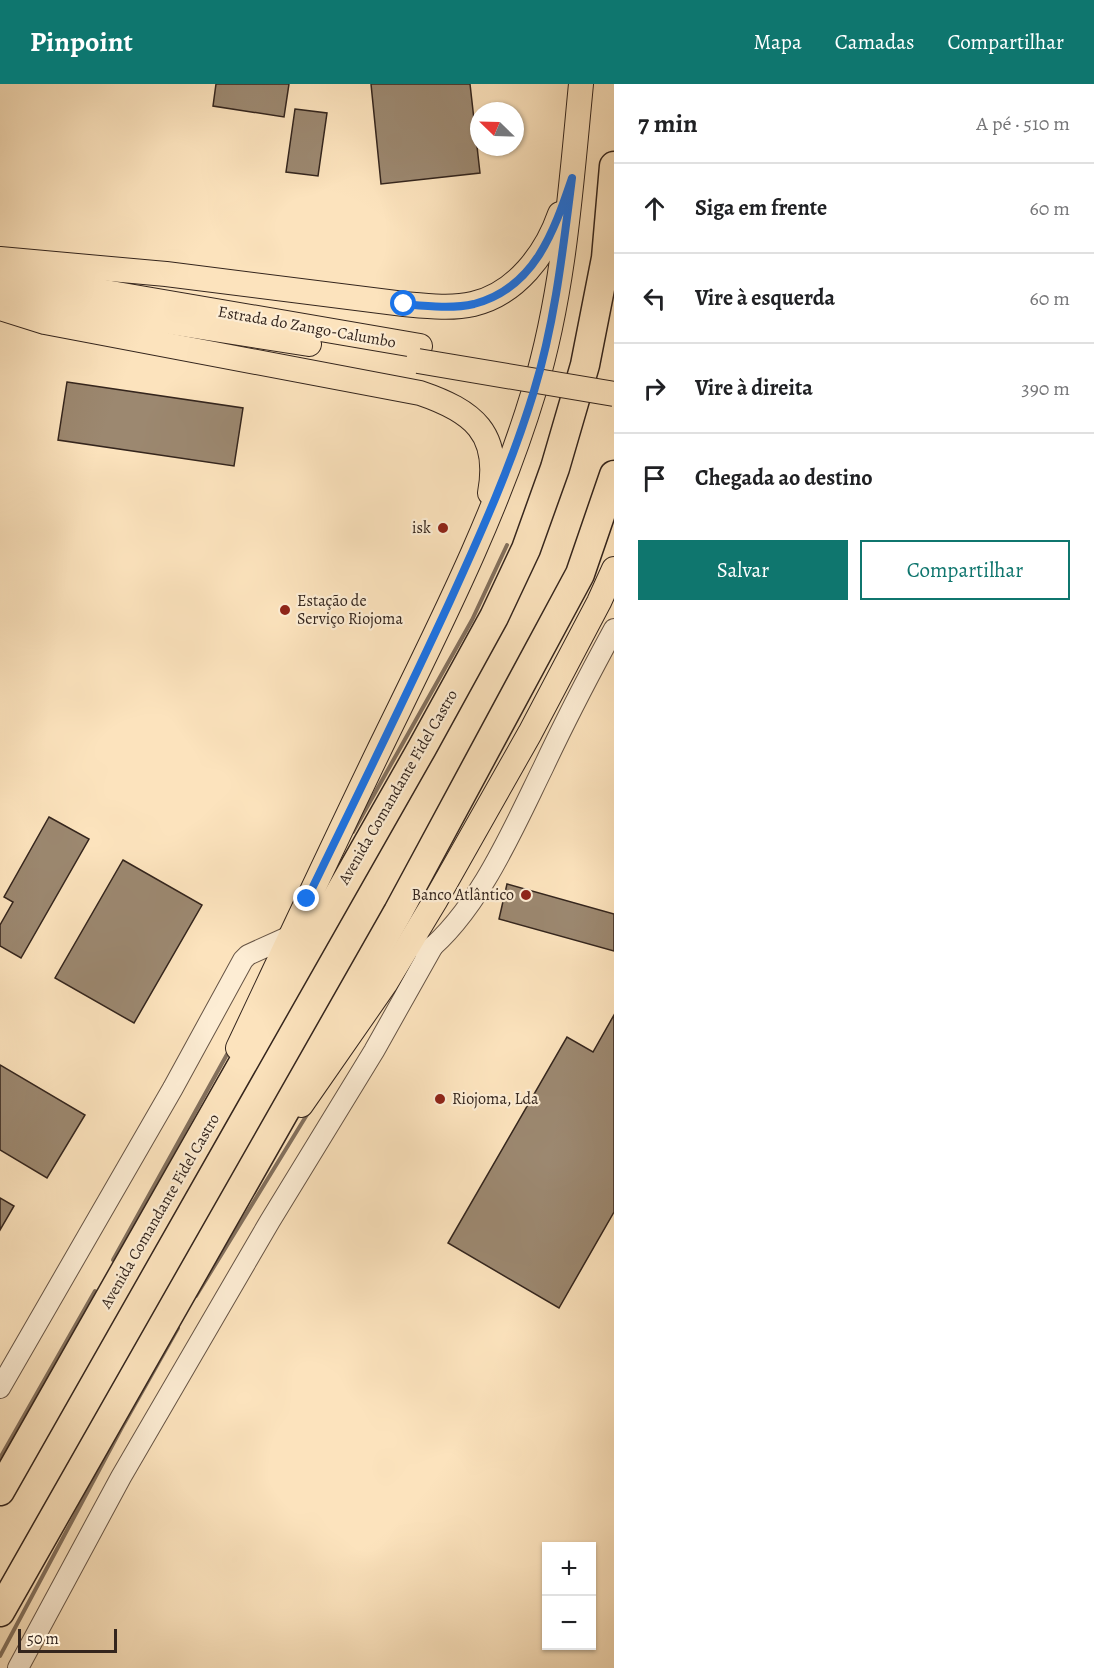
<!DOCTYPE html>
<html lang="pt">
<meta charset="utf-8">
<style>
body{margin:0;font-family:Alegreya,serif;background:#f6f6f6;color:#202124}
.controls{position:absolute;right:18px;bottom:18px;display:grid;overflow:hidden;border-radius:0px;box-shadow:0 2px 4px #0004}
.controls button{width:54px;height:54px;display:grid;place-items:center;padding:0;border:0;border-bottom:2px solid #e0e0e0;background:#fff;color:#202124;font:30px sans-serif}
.compass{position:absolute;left:470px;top:18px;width:54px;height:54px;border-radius:50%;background:#fff;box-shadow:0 2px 4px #0004;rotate:293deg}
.scale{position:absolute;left:18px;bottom:15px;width:99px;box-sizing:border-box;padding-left:6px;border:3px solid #34251d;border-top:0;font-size:16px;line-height:21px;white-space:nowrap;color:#34251d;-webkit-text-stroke:4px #fdedd4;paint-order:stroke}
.stop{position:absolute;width:18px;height:18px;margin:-14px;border:4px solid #1a73e8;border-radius:50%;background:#fff}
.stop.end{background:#1a73e8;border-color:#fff;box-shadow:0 2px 6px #0008}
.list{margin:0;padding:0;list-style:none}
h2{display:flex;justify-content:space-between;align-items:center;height:78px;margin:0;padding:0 24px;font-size:26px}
h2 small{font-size:20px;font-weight:400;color:#757577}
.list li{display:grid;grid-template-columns:39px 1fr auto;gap:18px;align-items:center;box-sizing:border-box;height:90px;padding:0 24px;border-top:2px solid #e0e0e0}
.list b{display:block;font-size:22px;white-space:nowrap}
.list em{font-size:20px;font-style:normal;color:#757577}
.actions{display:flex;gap:12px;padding:18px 24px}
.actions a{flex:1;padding:14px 0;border:2px solid #0f766e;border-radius:0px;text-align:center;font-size:21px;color:#0f766e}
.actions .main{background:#0f766e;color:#fff}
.icon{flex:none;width:33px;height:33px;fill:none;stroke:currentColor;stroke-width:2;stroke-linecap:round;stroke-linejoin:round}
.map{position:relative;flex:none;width:614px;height:1584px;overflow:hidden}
header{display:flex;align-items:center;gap:36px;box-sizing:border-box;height:84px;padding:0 30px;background:#0f766e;color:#fff}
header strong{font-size:28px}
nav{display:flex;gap:33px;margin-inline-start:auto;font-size:21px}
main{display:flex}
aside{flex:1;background:#fff}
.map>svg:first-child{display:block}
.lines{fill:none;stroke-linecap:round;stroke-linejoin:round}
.stream{stroke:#83705d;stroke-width:4}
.building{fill:#9c8870;stroke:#34251d;stroke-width:1.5}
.minor-casing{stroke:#665445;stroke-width:22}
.major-casing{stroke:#34251d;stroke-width:26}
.highway-casing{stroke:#34251d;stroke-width:31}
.minor{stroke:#fdedd4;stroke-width:20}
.major{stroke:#fce3bd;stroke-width:24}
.highway{stroke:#fce3bd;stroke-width:28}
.major-bridge-casing{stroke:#34251d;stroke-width:26;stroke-linecap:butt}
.major-bridge{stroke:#fce3bd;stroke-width:24}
.route{stroke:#1a73e8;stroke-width:8}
.poi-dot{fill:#8f2418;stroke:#fdedd4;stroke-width:2}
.labels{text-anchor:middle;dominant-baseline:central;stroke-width:4.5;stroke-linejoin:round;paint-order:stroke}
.street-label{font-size:16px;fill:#34251d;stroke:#fdedd4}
.poi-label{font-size:16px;fill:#34251d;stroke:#fdedd4;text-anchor:end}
</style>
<header>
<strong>Pinpoint</strong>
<nav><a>Mapa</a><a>Camadas</a><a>Compartilhar</a></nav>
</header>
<main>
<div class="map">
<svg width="614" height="1584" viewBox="0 0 614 1584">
<rect width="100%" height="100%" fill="#fce3bd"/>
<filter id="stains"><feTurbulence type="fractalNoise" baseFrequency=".00333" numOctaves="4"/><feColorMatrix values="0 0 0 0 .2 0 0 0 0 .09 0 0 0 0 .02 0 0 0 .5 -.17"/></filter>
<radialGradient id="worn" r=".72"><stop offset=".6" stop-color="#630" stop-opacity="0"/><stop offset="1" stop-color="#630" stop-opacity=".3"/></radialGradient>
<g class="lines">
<g class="stream">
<polyline points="353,748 472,536 507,461"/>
<polyline points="113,1176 230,965"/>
<polyline points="196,1212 308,1029"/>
<polyline points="0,1374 95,1207"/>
<polyline points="0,1572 121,1345 178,1244"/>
</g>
</g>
<g class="building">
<polygon points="216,0 289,0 284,33 213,22"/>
<polygon points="371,0 470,0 480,89 381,100"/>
<polygon points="295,25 327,29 318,92 286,88"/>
<polygon points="67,298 243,324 234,382 58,356"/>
<polygon points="49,733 89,755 21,874 0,862 0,841 13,818 4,813"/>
<polygon points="123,776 202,821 134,939 55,894"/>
<polygon points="507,800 614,830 614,867 499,835"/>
<polygon points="614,931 614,1128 559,1224 448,1159 567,953 593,968"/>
<polygon points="0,981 85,1031 47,1094 0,1066"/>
<polygon points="0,1114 14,1122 0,1146"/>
</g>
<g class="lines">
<defs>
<g id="minor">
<path d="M425,869C478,827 513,745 543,684C565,637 589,591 614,545"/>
<polyline points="0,1304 173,1004 243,876 248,871 290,852"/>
<polyline points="18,1584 121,1393 270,1137 374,967 433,862"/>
</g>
<g id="major">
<path d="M0,175L166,190L404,220C426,222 452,225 473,220C516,210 546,170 560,130"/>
<polyline points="0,190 420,262"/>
<polyline points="0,211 309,260"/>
<path d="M0,224L45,238L420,309C473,327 501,349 490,409"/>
<path d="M238,964C286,863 333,761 382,660C438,545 497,430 534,307C564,208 571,102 581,0"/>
<polyline points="301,1021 385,900 435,817 530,649 599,518 614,485"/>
</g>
<g id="highway">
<polyline points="0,1407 422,664 494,533 526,465 555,384 585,281 606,174 614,82"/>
<polyline points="0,1528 398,828 580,490 614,391"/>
</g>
</defs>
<use href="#minor" class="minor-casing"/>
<use href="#major" class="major-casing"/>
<use href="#highway" class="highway-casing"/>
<use href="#minor" class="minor"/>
<use href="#major" class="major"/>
<use href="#highway" class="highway"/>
<defs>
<polyline id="major-bridge" points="418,277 614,310"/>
</defs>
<use href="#major-bridge" class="major-bridge-casing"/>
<use href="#major-bridge" class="major-bridge"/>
</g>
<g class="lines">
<path class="route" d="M307,815C355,716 404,617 450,517C481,449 512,380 534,307C555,238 563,165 572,94C554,147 535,204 474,220C452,225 426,222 404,220"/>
</g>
<g class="poi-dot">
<circle cx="443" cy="444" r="6"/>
<circle cx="285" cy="526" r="6"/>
<circle cx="526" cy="811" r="6"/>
<circle cx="440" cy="1015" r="6"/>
</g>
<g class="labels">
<g class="street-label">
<text transform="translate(307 243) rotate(10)">Estrada do Zango-Calumbo</text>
<text transform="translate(398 703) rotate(-60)">Avenida Comandante Fidel Castro</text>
<text transform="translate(160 1127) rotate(-60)">Avenida Comandante Fidel Castro</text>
</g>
<g class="poi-label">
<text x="431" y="444">isk</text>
<text x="297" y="517" text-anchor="start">Estação de<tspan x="297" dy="18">Serviço Riojoma</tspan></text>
<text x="514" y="811">Banco Atlântico</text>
<text x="452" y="1015" text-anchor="start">Riojoma, Lda</text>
</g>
</g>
<rect width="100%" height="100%" filter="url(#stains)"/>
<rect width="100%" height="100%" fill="url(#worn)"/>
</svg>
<div class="controls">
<button>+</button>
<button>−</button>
</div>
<svg class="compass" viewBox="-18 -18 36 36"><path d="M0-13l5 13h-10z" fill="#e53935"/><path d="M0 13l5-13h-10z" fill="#757577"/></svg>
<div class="scale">50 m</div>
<div class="stop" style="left:404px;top:220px"></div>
<div class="stop end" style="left:307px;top:815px"></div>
</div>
<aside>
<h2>7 min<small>A pé · 510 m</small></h2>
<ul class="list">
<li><svg class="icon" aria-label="ahead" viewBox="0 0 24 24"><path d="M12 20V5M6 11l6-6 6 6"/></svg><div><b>Siga em frente</b></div><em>60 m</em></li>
<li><svg class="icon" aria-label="left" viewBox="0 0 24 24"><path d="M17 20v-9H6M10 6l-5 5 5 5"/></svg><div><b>Vire à esquerda</b></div><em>60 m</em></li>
<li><svg class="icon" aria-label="right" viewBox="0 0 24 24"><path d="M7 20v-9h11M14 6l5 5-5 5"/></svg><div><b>Vire à direita</b></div><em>390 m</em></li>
<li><svg class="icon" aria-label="arrive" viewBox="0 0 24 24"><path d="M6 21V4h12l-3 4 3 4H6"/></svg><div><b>Chegada ao destino</b></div></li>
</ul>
<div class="actions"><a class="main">Salvar</a><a>Compartilhar</a></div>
</aside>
</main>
